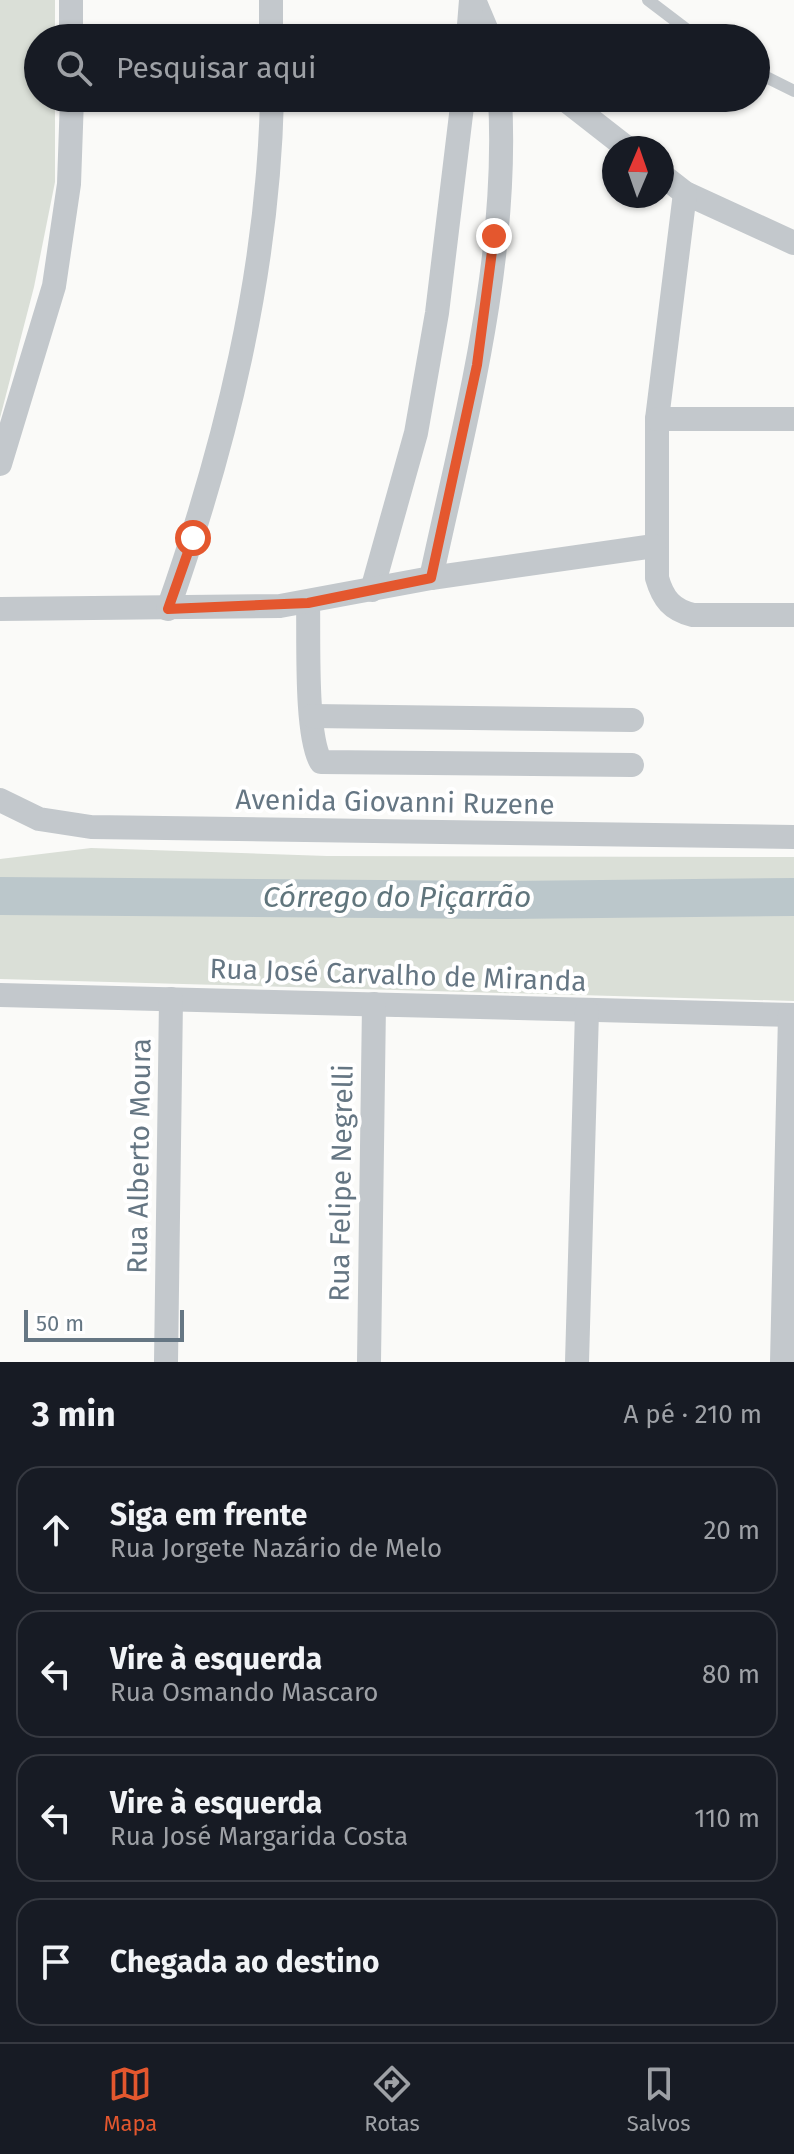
<!DOCTYPE html>
<html lang="pt">
<meta charset="utf-8">
<style>
body{margin:0;font-family:"Fira Sans",sans-serif;background:#242831;color:#f1f3f6}
.compass{position:absolute;left:602px;top:136px;width:72px;height:72px;border-radius:50%;background:#171b24;box-shadow:0 2px 6px #0004;rotate:2deg}
.scale{position:absolute;left:24px;bottom:20px;width:160px;box-sizing:border-box;padding-left:8px;border:4px solid #657683;border-top:0;font-size:22px;line-height:28px;white-space:nowrap;color:#657683;-webkit-text-stroke:6px #fff;paint-order:stroke}
.stop{position:absolute;width:24px;height:24px;margin:-18px;border:6px solid #e4572e;border-radius:50%;background:#fff}
.stop.end{background:#e4572e;border-color:#fff;box-shadow:0 2px 8px #0008}
.list{margin:0;padding:0;list-style:none}
h2{display:flex;justify-content:space-between;align-items:center;height:104px;margin:0;padding:0 32px;font-size:34px}
h2 small{font-size:26px;font-weight:400;color:#9ea1a6}
.list li{display:grid;grid-template-columns:52px 1fr auto;gap:24px;align-items:center;box-sizing:border-box;height:128px;margin:0 16px 16px;padding:0 16px;border:2px solid #363941;border-radius:24px}
.list b{display:block;font-size:30px;white-space:nowrap}
.list p{margin:0;font-size:26px;white-space:nowrap;color:#9ea1a6}
.list em{font-size:26px;font-style:normal;color:#9ea1a6}
.icon{flex:none;width:44px;height:44px;fill:none;stroke:currentColor;stroke-width:2;stroke-linecap:round;stroke-linejoin:round}
.map{position:relative;flex:none;width:794px;height:1362px;overflow:hidden}
.search{position:absolute;background:#171b24;box-shadow:0 2px 6px #0004;left:24px;right:24px;top:24px;height:88px;display:flex;align-items:center;gap:20px;box-sizing:border-box;padding:0 28px;border-radius:44px;color:#9ea1a6;font-size:30px}
.sheet{height:680px;background:#171b24}
nav{display:flex;justify-content:space-around;align-items:center;box-sizing:border-box;height:112px;border-top:2px solid #363941;background:#171b24;font-size:22px;color:#9ea1a6}
nav a{display:grid;justify-items:center;gap:4px}
nav .on{color:#e4572e}
.map>svg:first-child{display:block}
.green{fill:#dadfd7}
.lines{fill:none;stroke-linecap:round;stroke-linejoin:round}
.river{stroke:#bbc7cb;stroke-width:38}
.service{stroke:#c3c8cc;stroke-width:12}
.minor{stroke:#c3c8cc;stroke-width:24}
.route{stroke:#e4572e;stroke-width:10}
.labels{text-anchor:middle;dominant-baseline:central;stroke-width:8;stroke-linejoin:round;paint-order:stroke}
.street-label{font-size:28px;fill:#657683;stroke:#fff}
.water-label{font-size:30px;font-style:italic;fill:#60757c;stroke:#fff}
</style>
<div class="map">
<svg width="794" height="1362" viewBox="0 0 794 1362">
<rect width="100%" height="100%" fill="#fafaf8"/>
<g class="green">
<polygon points="0,0 55,0 55,38 38,38 38,98 55,98 55,182 34,287 0,418"/>
<polygon points="91,848 327,856 794,857 794,1001 0,979 0,859"/>
</g>
<g class="lines">
<polyline class="river" points="0,896 502,900 794,897"/>
<g class="service">
<polyline points="648,0 698,38"/>
<polyline points="756,72 794,91"/>
</g>
<g class="minor">
<polyline points="71,0 71,38"/>
<polyline points="271,0 271,38"/>
<polyline points="474,0 490,38"/>
<polyline points="468,38 471,0"/>
<polyline points="563,98 627,148"/>
<polyline points="662,175 685,193 794,243"/>
<path d="M685,193L657,419V578C663,599 672,610 693,615H794"/>
<polyline points="657,419 794,419"/>
<polyline points="0,464 54,286 69,184 72,98"/>
<path d="M431,578C465,421 509,259 500,98"/>
<polyline points="372,590 416,433 437,313 463,98"/>
<path d="M308,603C309,638 305,735 321,762L632,765"/>
<polyline points="0,609 280,606 431,578 654,546"/>
<path d="M168,609C226,444 268,274 272,98"/>
<polyline points="312,716 632,720"/>
<polyline points="0,800 39,819 91,827 794,837"/>
<polyline points="0,995 794,1015"/>
<polyline points="166,1362 171,999"/>
<polyline points="369,1362 374,1004"/>
<polyline points="577,1362 587,1011"/>
<polyline points="782,1362 790,1015"/>
</g>
</g>
<g class="lines">
<polyline class="route" points="193,538 168,609 308,603 431,578 477,365 494,236"/>
</g>
<g class="labels">
<g class="street-label">
<text transform="translate(395 802) rotate(1)">Avenida Giovanni Ruzene</text>
<text transform="translate(398 975) rotate(2)">Rua José Carvalho de Miranda</text>
<text transform="translate(139 1156) rotate(-89)">Rua Alberto Moura</text>
<text transform="translate(341 1183) rotate(-89)">Rua Felipe Negrelli</text>
</g>
<g class="water-label">
<text x="397" y="897">Córrego do Piçarrão</text>
</g>
</g>
</svg>
<svg class="compass" viewBox="-18 -18 36 36"><path d="M0-13l5 13h-10z" fill="#e53935"/><path d="M0 13l5-13h-10z" fill="#9ea1a6"/></svg>
<div class="scale">50 m</div>
<div class="stop" style="left:193px;top:538px"></div>
<div class="stop end" style="left:494px;top:236px"></div>
<div class="search"><svg class="icon" aria-label="search" viewBox="0 0 24 24"><circle cx="10" cy="10" r="6"/><path d="M15 15l6 6"/></svg>Pesquisar aqui</div>
</div>
<section class="sheet">
<h2>3 min<small>A pé · 210 m</small></h2>
<ul class="list">
<li><svg class="icon" aria-label="ahead" viewBox="0 0 24 24"><path d="M12 20V5M6 11l6-6 6 6"/></svg><div><b>Siga em frente</b><p>Rua Jorgete Nazário de Melo</p></div><em>20 m</em></li>
<li><svg class="icon" aria-label="left" viewBox="0 0 24 24"><path d="M17 20v-9H6M10 6l-5 5 5 5"/></svg><div><b>Vire à esquerda</b><p>Rua Osmando Mascaro</p></div><em>80 m</em></li>
<li><svg class="icon" aria-label="left" viewBox="0 0 24 24"><path d="M17 20v-9H6M10 6l-5 5 5 5"/></svg><div><b>Vire à esquerda</b><p>Rua José Margarida Costa</p></div><em>110 m</em></li>
<li><svg class="icon" aria-label="arrive" viewBox="0 0 24 24"><path d="M6 21V4h12l-3 4 3 4H6"/></svg><div><b>Chegada ao destino</b></div></li>
</ul>
</section>
<nav>
<a class="on"><svg class="icon" aria-label="map" viewBox="0 0 24 24"><path d="M3 6l6-2 6 2 6-2v14l-6 2-6-2-6 2zM9 4v14M15 6v14"/></svg>Mapa</a>
<a><svg class="icon" aria-label="directions" viewBox="0 0 24 24"><path d="M12 3l9 9-9 9-9-9zM9 14v-3h6M13 9l2 2-2 2"/></svg>Rotas</a>
<a><svg class="icon" aria-label="saved" viewBox="0 0 24 24"><path d="M7 4h10v16l-5-4-5 4z"/></svg>Salvos</a>
</nav>
